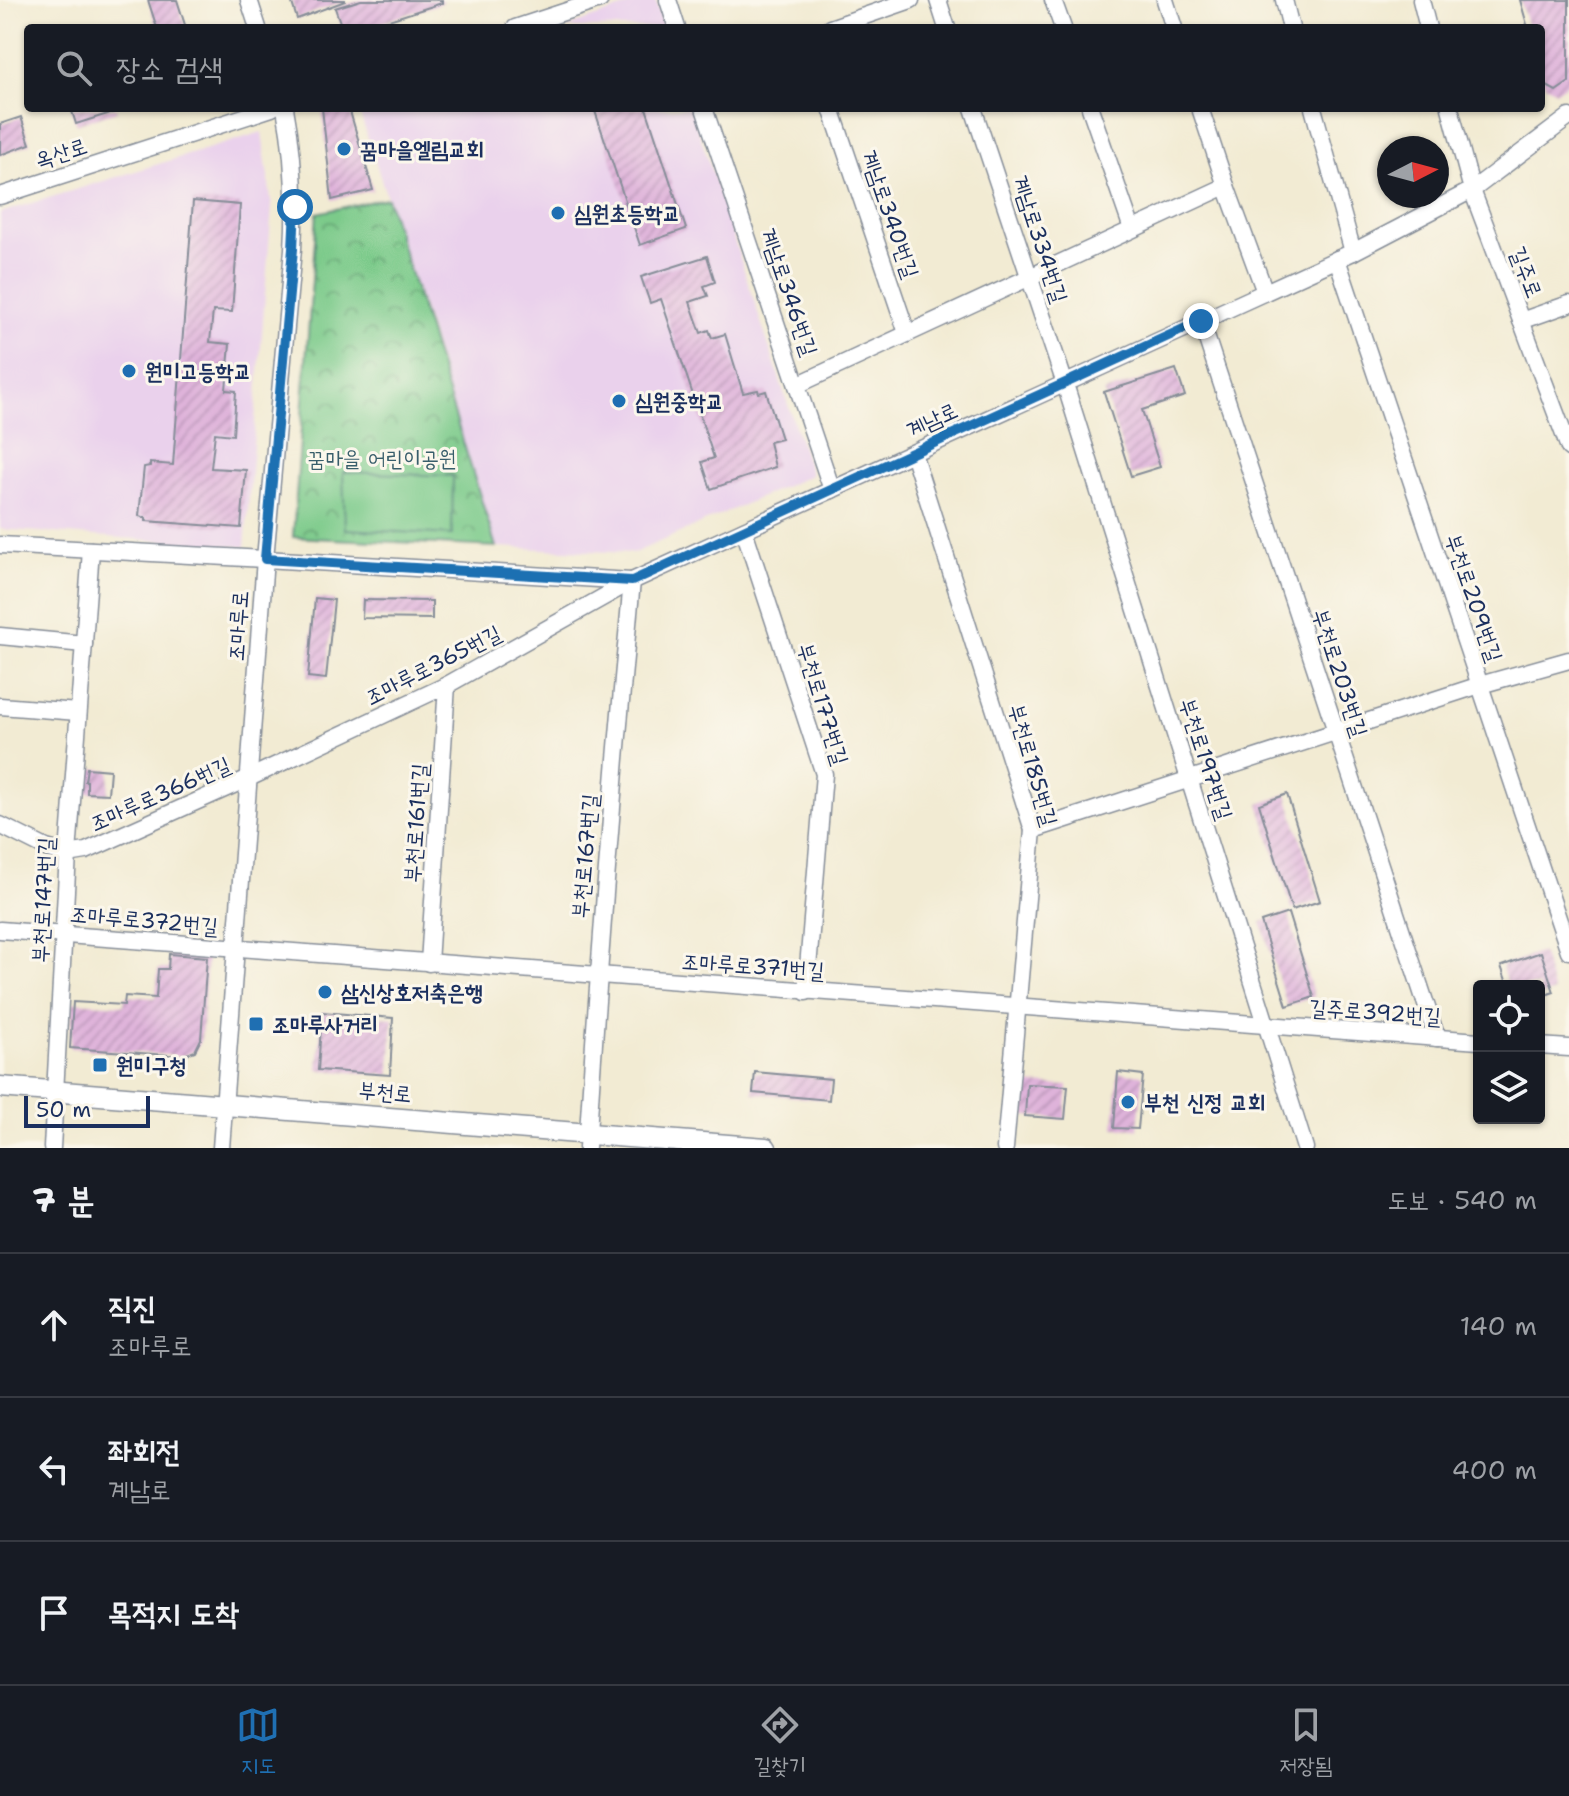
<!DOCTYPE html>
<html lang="ko">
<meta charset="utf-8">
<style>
body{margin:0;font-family:"Shantell Sans","Poor Story",sans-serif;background:#20242c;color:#f1f3f6}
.controls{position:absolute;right:24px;bottom:24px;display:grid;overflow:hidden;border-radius:8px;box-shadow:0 2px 6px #0004}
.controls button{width:72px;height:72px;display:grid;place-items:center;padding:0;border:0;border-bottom:2px solid #363941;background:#171b24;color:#f1f3f6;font:40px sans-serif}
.compass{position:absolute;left:1377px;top:136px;width:72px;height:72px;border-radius:50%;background:#171b24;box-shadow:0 2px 6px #0004;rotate:84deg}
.scale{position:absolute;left:24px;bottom:20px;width:126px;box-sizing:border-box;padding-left:8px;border:4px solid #1b2f5e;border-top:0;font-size:22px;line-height:28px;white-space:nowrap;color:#1b2f5e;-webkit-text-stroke:6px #fbf7ec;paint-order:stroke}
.stop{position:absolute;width:24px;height:24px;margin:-18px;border:6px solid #1f6fb2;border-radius:50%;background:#fff}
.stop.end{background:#1f6fb2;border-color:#fff;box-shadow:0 2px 8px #0008}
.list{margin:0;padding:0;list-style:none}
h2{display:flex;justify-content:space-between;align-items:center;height:104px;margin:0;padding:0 32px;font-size:34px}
h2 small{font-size:26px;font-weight:400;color:#9ea1a6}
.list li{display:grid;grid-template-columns:52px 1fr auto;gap:24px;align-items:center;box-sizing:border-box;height:144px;padding:0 32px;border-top:2px solid #363941}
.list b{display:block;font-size:30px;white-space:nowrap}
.list p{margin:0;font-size:26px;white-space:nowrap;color:#9ea1a6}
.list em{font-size:26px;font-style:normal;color:#9ea1a6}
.icon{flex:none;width:44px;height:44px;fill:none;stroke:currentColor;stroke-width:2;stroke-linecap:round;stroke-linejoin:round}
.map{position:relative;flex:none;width:1569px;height:1148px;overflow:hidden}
.search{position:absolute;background:#171b24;box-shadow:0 2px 6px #0004;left:24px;right:24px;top:24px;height:88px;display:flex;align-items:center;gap:20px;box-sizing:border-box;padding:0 28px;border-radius:8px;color:#9ea1a6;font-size:30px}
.sheet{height:536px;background:#171b24}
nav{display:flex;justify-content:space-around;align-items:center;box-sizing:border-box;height:112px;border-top:2px solid #363941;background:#171b24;font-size:22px;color:#9ea1a6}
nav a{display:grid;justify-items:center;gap:4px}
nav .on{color:#1f6fb2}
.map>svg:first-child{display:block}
.built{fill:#ead1ec}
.park{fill:url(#park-crowns);stroke:#4c7c74;stroke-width:2}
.pitch{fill:#7cca8a;stroke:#4c7c74;stroke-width:2}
.building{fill:url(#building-hatch)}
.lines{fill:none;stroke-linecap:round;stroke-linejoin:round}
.minor-casing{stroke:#868d98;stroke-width:19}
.major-casing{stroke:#868d98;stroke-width:23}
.minor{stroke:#fff;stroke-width:16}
.major{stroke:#fff;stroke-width:20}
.route{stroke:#1f6fb2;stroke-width:10}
.poi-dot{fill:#1f6fb2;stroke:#fbf7ec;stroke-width:3}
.labels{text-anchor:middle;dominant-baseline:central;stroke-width:6;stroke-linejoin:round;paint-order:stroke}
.poi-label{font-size:22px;font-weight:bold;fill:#1b2f5e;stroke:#fbf7ec;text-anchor:start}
.street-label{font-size:22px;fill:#1b2f5e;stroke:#fbf7ec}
.park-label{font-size:22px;fill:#385e6b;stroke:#fbf7ec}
</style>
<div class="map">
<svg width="1569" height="1148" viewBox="0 0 1569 1148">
<defs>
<pattern id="park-crowns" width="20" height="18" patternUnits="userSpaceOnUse" patternTransform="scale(2)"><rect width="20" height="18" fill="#7cca8a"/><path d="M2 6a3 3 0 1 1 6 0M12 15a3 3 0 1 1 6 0" fill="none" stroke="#65a474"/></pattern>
<pattern id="building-hatch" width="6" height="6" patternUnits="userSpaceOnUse" patternTransform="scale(2)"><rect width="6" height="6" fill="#dfb3da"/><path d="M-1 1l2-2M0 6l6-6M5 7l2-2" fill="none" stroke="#bf9abe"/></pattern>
</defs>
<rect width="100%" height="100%" fill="#fbf7ec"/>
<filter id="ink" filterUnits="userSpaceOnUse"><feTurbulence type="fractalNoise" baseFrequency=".0125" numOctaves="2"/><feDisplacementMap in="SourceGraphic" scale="16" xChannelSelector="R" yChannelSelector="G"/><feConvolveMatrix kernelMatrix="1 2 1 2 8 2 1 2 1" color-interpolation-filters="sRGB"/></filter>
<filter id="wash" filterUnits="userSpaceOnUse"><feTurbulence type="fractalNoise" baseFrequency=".006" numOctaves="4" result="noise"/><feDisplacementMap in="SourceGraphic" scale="32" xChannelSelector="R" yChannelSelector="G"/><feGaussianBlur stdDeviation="1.8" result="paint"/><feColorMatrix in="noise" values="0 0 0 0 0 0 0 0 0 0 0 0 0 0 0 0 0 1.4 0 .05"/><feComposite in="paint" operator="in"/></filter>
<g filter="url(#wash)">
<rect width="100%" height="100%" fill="#f2ebd3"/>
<g class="built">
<polygon points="645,0 655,0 665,28 564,28"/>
<polygon points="358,108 691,108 811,475 634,553 496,547 429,327"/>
<polygon points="262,132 272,207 245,547 0,529 0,213"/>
</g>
<polygon class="park" points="387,198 496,547 293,537 317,213"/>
<polygon class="pitch" points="343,472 453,476 452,535 345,529"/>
<g id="blocks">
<g class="building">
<polygon points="148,0 177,0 186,28 157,28"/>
<polygon points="291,0 345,0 345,1 297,19"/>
<polygon points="361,0 442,0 442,3 364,28 342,28 335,8"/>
<polygon points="1520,0 1569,0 1569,82 1556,91 1545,85 1541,71 1541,28 1528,28"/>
<polygon points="71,108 116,108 117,111 76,124"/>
<polygon points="322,108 349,108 373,190 332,200"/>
<polygon points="594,108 646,108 686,229 640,245"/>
<polygon points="21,117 30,144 0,155 0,124"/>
<polygon points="193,201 240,205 232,312 213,311 210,342 230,344 226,390 236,391 233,435 215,433 211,468 246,470 241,528 146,521 146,518 139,516 144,467 150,466 150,463 173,465"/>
<polygon points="707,256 715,282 704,286 708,296 690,302 701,333 709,330 712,338 725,334 743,393 758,390 759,393 766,391 781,439 769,442 775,467 711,489 702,462 714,458 661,299 650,303 641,277"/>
<polygon points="1176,369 1185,396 1142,410 1160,467 1131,476 1104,392"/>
<polygon points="315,598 334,600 326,679 308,677"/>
<polygon points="363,600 432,601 432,619 362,618"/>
<polygon points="87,768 110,770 108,794 87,793 87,781 85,781"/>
<polygon points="1287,794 1320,901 1292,910 1259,804"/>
<polygon points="1288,913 1314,997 1287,1006 1261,922"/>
<polygon points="1541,952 1554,992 1539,997 1539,986 1508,986 1501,966"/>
<polygon points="169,954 207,957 201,1039 195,1051 182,1056 70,1048 73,1002 124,1005 125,996 156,998 158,969 168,969"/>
<polygon points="322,1012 393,1018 390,1075 318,1070"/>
<polygon points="755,1072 831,1079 829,1100 753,1093"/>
<polygon points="1118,1072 1143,1075 1138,1129 1114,1128"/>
<polygon points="1027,1084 1068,1086 1065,1119 1025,1116"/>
</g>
</g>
</g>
<g filter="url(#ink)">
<use href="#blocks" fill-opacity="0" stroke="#868d98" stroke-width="2"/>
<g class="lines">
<defs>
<g id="minor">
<polyline points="249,0 258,28"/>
<polyline points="668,0 677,28"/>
<polyline points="938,0 947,28"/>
<polyline points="1053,0 1063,28"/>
<polyline points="1165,0 1174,28"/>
<polyline points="1284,0 1291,28"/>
<polyline points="1421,0 1428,28"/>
<polyline points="515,28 600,0"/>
<polyline points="830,28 911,0"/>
<polyline points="704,108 832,490"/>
<polyline points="831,108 907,333"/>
<polyline points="973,108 1065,384 1305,1148"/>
<polyline points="1090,108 1132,229"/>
<polyline points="1200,108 1226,186 1265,292"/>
<polyline points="1313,108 1353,252"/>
<polyline points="1450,108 1472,190 1569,448"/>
<polyline points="0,196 272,108"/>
<polyline points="1337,259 1569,951"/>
<polyline points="1201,321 1437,1038"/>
<polyline points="1521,321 1569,304"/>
<polyline points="797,385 1226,186"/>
<polyline points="913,453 1033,830 1005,1148"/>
<polyline points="744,530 824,774 806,992"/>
<polyline points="0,545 265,559 631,581"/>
<polyline points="0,636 84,644"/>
<polyline points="0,706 78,712"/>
<polyline points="0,825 46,848 68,854 86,851 249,778 447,685 632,581 1353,252 1472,190 1569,117"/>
<polyline points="1033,830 1480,685 1569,660"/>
<polyline points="0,930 1479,1041"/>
<polyline points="429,963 447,685"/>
<polyline points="1539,1046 1569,1048"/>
<polyline points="52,1148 68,854 91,550"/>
<path d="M221,1148L265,559L293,249C296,201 294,155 285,108"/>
<path d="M587,1148C599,959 614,770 632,581"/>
</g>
<path id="major" d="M0,1087C256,1105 511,1128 766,1148"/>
</defs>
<use href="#minor" class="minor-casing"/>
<use href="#major" class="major-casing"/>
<use href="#minor" class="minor"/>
<use href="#major" class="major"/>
</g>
</g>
<g class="lines" filter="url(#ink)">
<polyline class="route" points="295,207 293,249 265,559 632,581 1201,321"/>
</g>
<g class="poi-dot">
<circle cx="344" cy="149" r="8"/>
<circle cx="558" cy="213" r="8"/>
<circle cx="129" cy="371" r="8"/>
<circle cx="619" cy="401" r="8"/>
<circle cx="325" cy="992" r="8"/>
<rect x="248" y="1016" width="16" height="16" rx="4"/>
<rect x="92" y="1057" width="16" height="16" rx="4"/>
<circle cx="1128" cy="1102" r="8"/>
</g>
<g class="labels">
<g class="poi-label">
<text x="360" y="149">꿈마을엘림교회</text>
<text x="574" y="213">심원초등학교</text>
<text x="145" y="371">원미고등학교</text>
<text x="635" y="401">심원중학교</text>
<text x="341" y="992">삼신상호저축은행</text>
<text x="272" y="1024">조마루사거리</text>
<text x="116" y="1065">원미구청</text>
<text x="1144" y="1102">부천 신정 교회</text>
</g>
<g class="street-label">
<text transform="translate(61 153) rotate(-18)">옥산로</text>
<text transform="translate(890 214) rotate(71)">계남로340번길</text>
<text transform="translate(1040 239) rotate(72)">계남로334번길</text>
<text transform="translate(1526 272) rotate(69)">길주로</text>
<text transform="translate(789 292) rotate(71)">계남로346번길</text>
<text transform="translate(932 420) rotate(-25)">계남로</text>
<text transform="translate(1474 598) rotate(71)">부천로209번길</text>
<text transform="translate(238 626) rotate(-86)">조마루로</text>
<text transform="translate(433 665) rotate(-27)">조마루로365번길</text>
<text transform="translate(1340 673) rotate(72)">부천로203번길</text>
<text transform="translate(823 704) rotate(73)">부천로177번길</text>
<text transform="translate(1206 759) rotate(72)">부천로197번길</text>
<text transform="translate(1033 765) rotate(74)">부천로185번길</text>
<text transform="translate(160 794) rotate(-24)">조마루로366번길</text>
<text transform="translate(416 823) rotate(-86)">부천로161번길</text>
<text transform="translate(585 856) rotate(-85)">부천로167번길</text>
<text transform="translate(43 900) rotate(-87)">부천로147번길</text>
<text transform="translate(144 920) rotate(5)">조마루로372번길</text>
<text transform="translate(753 966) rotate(4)">조마루로371번길</text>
<text transform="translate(1375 1012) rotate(4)">길주로392번길</text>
<text transform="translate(385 1092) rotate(5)">부천로</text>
</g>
<g class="park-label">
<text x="382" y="458">꿈마을 어린이공원</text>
</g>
</g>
</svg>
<div class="controls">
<button><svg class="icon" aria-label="locate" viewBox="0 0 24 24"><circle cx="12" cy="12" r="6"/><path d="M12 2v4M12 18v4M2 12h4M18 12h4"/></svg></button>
<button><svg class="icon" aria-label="layers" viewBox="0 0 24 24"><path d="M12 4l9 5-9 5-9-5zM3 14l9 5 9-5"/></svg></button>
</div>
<svg class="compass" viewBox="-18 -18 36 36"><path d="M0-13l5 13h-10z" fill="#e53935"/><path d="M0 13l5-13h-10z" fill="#9ea1a6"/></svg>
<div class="scale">50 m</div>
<div class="stop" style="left:295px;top:207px"></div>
<div class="stop end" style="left:1201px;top:321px"></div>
<div class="search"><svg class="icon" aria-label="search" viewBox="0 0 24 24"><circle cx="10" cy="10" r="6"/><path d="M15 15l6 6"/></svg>장소 검색</div>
</div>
<section class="sheet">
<h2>7 분<small>도보 · 540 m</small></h2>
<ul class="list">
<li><svg class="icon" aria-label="ahead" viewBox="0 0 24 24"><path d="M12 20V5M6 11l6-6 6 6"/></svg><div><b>직진</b><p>조마루로</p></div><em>140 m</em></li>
<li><svg class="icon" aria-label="left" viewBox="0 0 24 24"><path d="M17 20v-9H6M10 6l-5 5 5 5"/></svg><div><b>좌회전</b><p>계남로</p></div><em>400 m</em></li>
<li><svg class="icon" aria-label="arrive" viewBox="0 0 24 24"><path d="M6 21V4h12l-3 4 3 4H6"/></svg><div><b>목적지 도착</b></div></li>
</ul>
</section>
<nav>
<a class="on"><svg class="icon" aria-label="map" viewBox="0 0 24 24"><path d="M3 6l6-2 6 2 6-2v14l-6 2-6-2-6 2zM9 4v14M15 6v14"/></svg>지도</a>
<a><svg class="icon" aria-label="directions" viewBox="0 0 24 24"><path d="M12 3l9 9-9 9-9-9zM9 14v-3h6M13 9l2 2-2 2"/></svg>길찾기</a>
<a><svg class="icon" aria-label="saved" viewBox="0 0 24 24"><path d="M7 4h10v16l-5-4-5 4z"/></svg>저장됨</a>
</nav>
